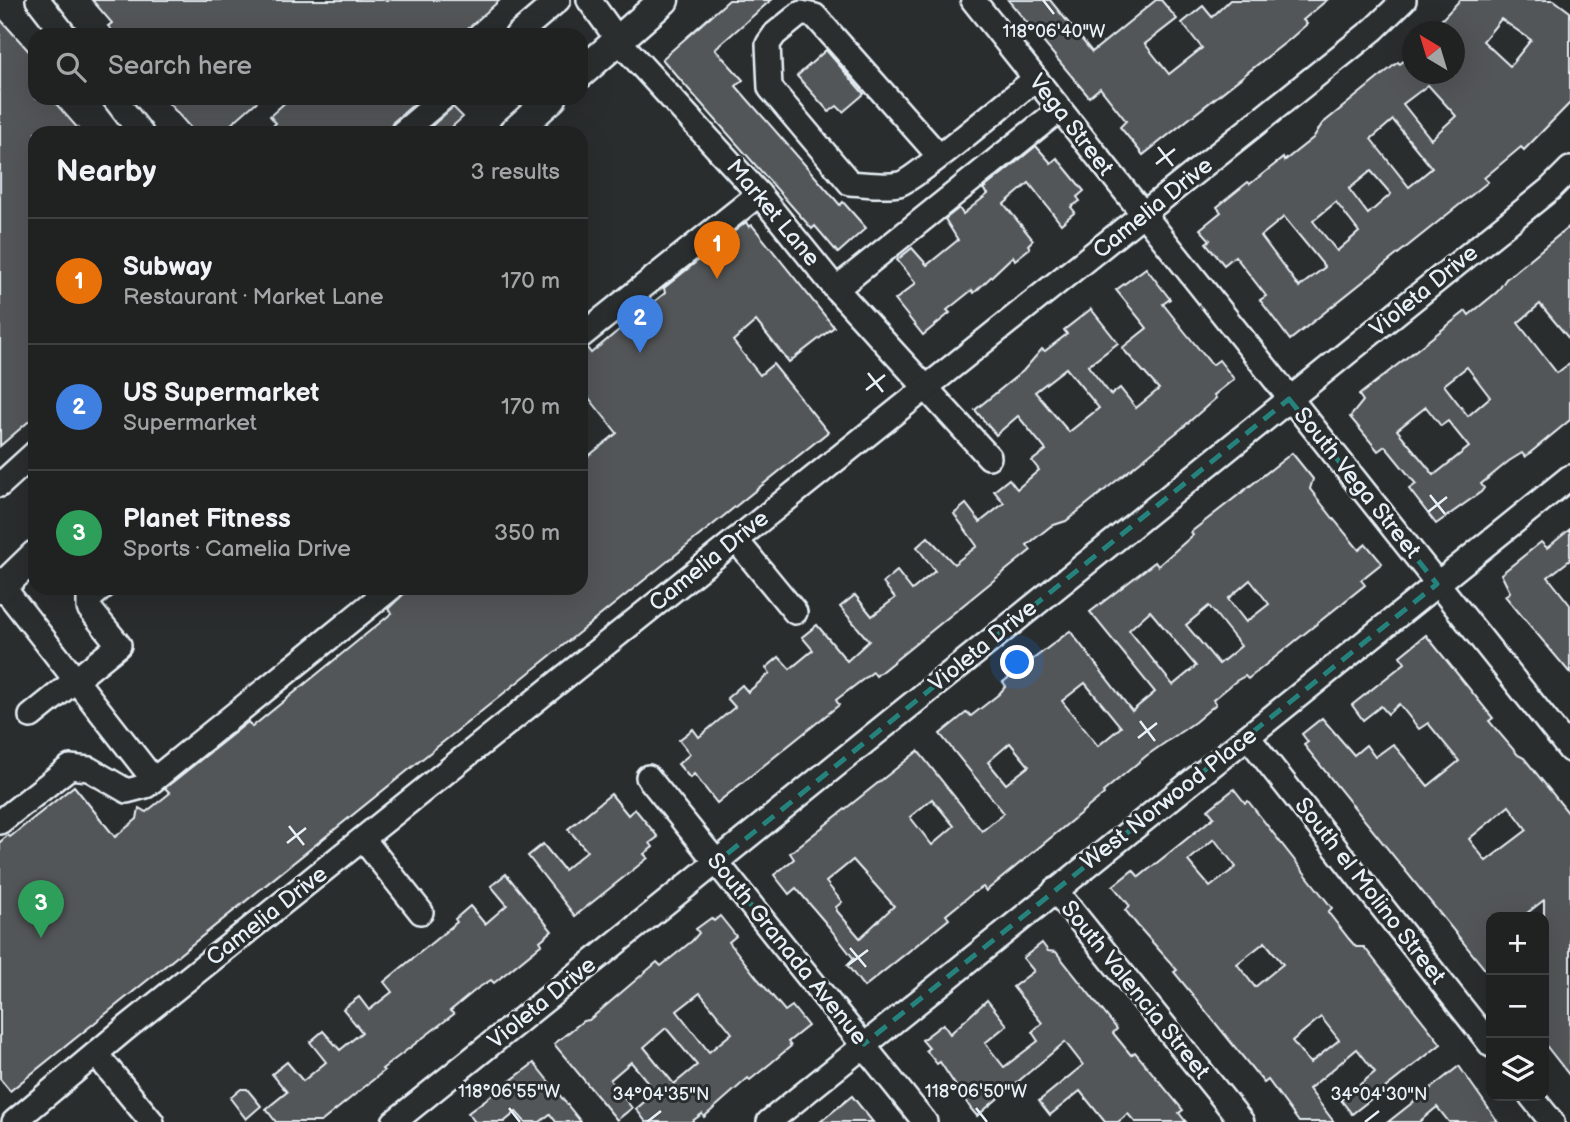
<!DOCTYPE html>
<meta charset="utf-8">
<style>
body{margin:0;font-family:"Balsamiq Sans",sans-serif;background:#2d2f2f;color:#f1f3f6}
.controls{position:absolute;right:21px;bottom:21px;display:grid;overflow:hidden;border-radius:14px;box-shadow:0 7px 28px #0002}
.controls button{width:63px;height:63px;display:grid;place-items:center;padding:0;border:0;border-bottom:2px solid #3d3f40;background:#202222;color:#f1f3f6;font:35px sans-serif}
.compass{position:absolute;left:1402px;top:21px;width:63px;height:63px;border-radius:50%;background:#202222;box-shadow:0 7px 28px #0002;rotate:322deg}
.you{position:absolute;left:1018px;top:663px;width:24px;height:24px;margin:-18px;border:5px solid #fff;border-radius:50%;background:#1a73e8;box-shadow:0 0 0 10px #1a73e833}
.badge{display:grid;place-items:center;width:46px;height:46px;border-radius:50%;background:#1a73e8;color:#fff;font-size:23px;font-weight:700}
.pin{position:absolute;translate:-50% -58px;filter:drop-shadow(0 2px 4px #0008)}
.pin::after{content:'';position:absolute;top:37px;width:24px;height:21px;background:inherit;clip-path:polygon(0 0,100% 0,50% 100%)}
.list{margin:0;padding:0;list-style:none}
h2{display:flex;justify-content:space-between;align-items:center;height:91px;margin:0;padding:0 28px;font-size:30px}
h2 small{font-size:23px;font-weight:400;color:#a2a4a5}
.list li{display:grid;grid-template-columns:46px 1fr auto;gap:21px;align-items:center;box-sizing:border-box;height:126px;padding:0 28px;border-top:2px solid #3d3f40}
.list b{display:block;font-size:26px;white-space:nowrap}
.list p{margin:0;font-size:23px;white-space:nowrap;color:#a2a4a5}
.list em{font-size:23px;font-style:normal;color:#a2a4a5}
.icon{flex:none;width:38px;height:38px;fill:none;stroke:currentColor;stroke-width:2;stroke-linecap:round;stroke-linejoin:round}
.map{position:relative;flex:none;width:1570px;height:1122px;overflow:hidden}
.search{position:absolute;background:#202222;box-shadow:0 7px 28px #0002;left:28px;top:28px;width:560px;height:77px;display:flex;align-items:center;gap:18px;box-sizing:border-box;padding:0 24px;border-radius:21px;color:#a2a4a5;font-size:26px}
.panel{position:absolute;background:#202222;box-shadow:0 7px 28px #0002;left:28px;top:126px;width:560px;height:469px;border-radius:21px}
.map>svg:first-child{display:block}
.building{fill:#535759;stroke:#e8f1f8;stroke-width:2;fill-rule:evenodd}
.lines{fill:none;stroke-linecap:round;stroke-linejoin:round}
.minor-casing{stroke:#e8f1f8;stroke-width:28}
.major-casing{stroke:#e8f1f8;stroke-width:33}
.minor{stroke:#2a2d2e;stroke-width:23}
.major{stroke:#2a2d2e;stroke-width:28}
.marked{fill:none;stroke:#25827c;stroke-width:5;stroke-dasharray:14 9;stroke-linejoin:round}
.ticks{fill:none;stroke:#e8f1f8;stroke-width:2.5}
.labels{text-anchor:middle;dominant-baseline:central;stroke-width:6;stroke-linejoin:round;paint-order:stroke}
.street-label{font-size:23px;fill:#e8f1f8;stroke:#2a2d2e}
.ticks-label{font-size:18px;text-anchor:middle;fill:#e8f1f8;stroke:#2a2d2e;stroke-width:6;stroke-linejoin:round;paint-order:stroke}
</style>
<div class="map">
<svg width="1570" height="1122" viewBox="0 0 1570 1122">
<rect width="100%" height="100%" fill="#2a2d2e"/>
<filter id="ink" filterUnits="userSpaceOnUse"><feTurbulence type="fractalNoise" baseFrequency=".0143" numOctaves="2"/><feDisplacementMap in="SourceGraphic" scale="14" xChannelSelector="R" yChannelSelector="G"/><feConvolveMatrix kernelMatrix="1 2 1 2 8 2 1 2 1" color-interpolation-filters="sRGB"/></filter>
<g filter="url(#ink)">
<g class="building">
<polygon points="92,0 500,0 461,35 116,35 108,26 112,23"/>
<polygon points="729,0 771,0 715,49 743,80 736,86 840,205 843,202 866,228 838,253 815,226 812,229 662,59"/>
<polygon points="1008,0 1050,0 1092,52 1156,0 1161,0 1177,19 1145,44 1169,74 1202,48 1182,23 1203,6 1212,17 1230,0 1327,0 1303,20 1307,24 1290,39 1143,155 1120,127 1126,121 1100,88 1089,97"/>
<path d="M1460,0H1554L1570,12V103L1524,150L1521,147L1484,178L1488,182L1290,340L1260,300L1266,296L1235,256L1224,265L1206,243L1210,240L1200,229L1221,212L1217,207L1248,182L1250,184L1283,158L1284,161L1313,138L1322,124L1398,62L1400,64L1412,54V74H1454V32H1430ZM1501,19L1531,40L1510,66L1483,41ZM1428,85L1456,116L1431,139L1403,104ZM1393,120L1432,168L1409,187L1371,139ZM1371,171L1391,194L1368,214L1349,189ZM1336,202L1359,232L1337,251L1313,221ZM1284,217L1325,267L1299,287L1261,236Z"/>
<polygon points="0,19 35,58 35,98 51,98 82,133 35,133 35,416 0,446"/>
<polygon points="826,50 864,94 843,112 837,106 829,112 797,76"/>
<polygon points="164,98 261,98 221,133 195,133"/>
<polygon points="290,98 421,98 393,122 388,133 265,133 276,123 270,116"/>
<polygon points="453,107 463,117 445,133 424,133"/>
<polygon points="1036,146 1051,163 1057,158 1084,191 1077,197 1080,201 1071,207 1075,212 1061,224 1029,183 1004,204 1033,240 1028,245 1030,248 1015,260 1013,256 974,293 972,290 947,310 950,313 923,335 895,300 916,283 897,260 912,248 927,265 958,240 945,219 959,208 963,214 988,194 983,189"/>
<polygon points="746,222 749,227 752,225 834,327 789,362 756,321 733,341 760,375 773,364 828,432 10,1091 0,1079 0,842 8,835 10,837 74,786 115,837 137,819 139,808 146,812 170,793 165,788 248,722 252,727 392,613 388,609 410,588 581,588 581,462 617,433 581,388 581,350 587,348 591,353 631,320 628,316 642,305 645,309 665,293 664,288"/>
<path d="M1570,226V340L1540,304L1518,323L1557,373L1570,363V420L1525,457L1522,453L1509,461L1481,484L1484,488L1481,492L1436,524L1409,489L1416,484L1385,446L1378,451L1350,417L1363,401L1359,395L1466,311L1469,315L1497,292L1506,279ZM1467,367L1490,397L1468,416L1444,385ZM1426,407L1441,426L1448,421L1469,447L1434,475L1397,430Z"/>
<path d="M1146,268L1170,299L1163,304L1185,332L1212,365L1219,360L1234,379L1214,395L1216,398L1181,429L1066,521L1051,526L1027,545L1031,550L876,676L873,672L836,700L839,705L717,803L694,774L690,778L678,764L690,754L679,740L693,729L699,737L735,707L727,698L742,685L748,692L770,673L766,668L779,657L790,669L813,650L802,637L817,625L847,661L869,641L840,607L855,595L872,616L895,598L883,583L897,571L912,590L935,571L917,547L928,537L954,564L977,546L954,514L966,504L980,522L1004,503L994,491L1009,479L1017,489L1039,470L1032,461L1046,450L1018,416L996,435L975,410L1023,371L1042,349L1045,351L1067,334L1064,330L1091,309L1118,343L1088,366L1111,395L1120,388L1136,408L1159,389L1122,348L1147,328L1116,290ZM1066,368L1099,408L1069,432L1035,392Z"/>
<path d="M1292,453L1313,479L1310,489L1332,517L1359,550L1366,544L1382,563L1361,580L1365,585L1248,679L1245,676L1236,681L1213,700L1216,704L1195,722L1146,756L1103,792L1104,794L986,891L983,887L973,893L946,915L949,919L864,987L847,965L854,959L824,921L796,888L789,894L774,875L794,859L790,853L918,751L982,831L1004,813L940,734L967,712L971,716L999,694L1006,686L1003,682L1070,631L1132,711L1155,692L1090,612L1155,562L1158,566L1193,535L1191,532ZM1250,580L1269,604L1246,622L1228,599ZM1209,606L1241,646L1219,664L1186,625ZM1150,611L1196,666L1173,685L1129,630ZM1085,683L1121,727L1098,746L1062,701ZM1010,743L1029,766L1006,784L988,762ZM932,799L954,826L932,845L910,817ZM853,860L894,906L860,938L837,911L836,907L842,902L826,882Z"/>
<polygon points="1570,529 1570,560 1548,577 1570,605 1570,673 1505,596 1510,592 1501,574 1541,542 1547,548"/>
<path d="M1426,635L1493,718L1489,721L1518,755L1524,758L1570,815V1076L1544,1043V900L1522,917H1491V977L1304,745L1308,742L1302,734L1322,718L1354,755L1366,745L1375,757L1393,744L1428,786L1459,761L1428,723L1419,729L1399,704L1388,714L1381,706L1363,720L1352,705L1405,663L1400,656ZM1509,806L1527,830L1486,861L1469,839Z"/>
<path d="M1234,789L1245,803L1248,801L1314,885L1332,908L1328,912L1349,939L1356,947H1364L1441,1044L1352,1114L1341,1100L1375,1072L1357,1049L1309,1089L1334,1122H1299L1268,1080L1264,1083L1174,972L1177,970L1138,926L1125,910L1130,906L1113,886L1133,870L1139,877L1214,817L1208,810ZM1214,839L1236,867L1210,887L1188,861ZM1265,942L1283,964L1255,987L1237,964ZM1321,1017L1339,1040L1310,1063L1292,1041Z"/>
<polygon points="611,794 628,815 635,809 658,837 650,843 653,847 644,854 648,858 575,916 528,856 543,844 564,870 587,851 568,829"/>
<polygon points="506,874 552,931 540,941 542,944 494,983 491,980 478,988 450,1011 454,1014 382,1069 384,1071 321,1122 276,1122 266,1109 287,1092 272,1074 287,1062 303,1081 326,1062 310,1042 323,1031 340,1050 362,1032 343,1009 359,997 369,1010 392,992 384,982 457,922 455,919 470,906 485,924 507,905 491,886"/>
<path d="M720,916L736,936L729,942L758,979L785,1011L792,1006L808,1026L788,1042L791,1046L771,1063L750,1080L748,1078L704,1117L702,1114L691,1122H646L636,1109L656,1092L631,1062L610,1080L632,1108L617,1120L554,1044L583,1021L589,1020L657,962L661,966L692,941L699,933L696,929L711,918L714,921ZM700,993L732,1033L709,1052L677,1011ZM666,1028L697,1065L674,1084L644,1047Z"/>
<polygon points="1042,943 1048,951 1056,952 1117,1029 1113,1033 1131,1055 1135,1052 1183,1110 1179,1113 1186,1122 1135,1122 1128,1114 1118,1122 1105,1122 1080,1091 1050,1115 1039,1101 1083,1065 1065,1042 977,1116 971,1109 940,1062 937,1064 926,1050 929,1048 922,1040 943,1024 950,1034 987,1000 1007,1025 985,1043 1004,1067 1038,1041 1032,1032 1042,1023 1013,987 1034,971 1023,958"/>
<polygon points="534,1063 581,1122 556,1122 550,1114 540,1122 525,1122 516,1112 504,1122 475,1122 468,1113"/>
<polygon points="1459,1066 1498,1122 1449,1122 1437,1107 1419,1122 1388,1122"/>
<polygon points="241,1089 247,1089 261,1106 246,1119 230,1098"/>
<polygon points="852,1096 873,1122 820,1122"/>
</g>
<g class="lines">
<defs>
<g id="minor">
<polyline points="38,0 65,35"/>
<polyline points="589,0 618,40 759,194 836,289 989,457"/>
<polyline points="973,0 1570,750"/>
<polyline points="517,35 558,0"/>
<polyline points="114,98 141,133"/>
<polyline points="402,133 443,98"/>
<path d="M939,156L815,16L801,13L775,34L768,44L770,88L850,183C866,184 884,187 899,184C912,182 1016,94 1035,79"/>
<polyline points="836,289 1060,109"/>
<polyline points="581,336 759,194"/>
<polyline points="0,485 35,453"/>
<polyline points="736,540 795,612"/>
<polyline points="0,583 153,779"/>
<polyline points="31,716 119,645 89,608 89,599 102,588"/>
<polyline points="1248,737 1491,1045"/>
<polyline points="648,777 925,1122"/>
<polyline points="0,822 70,767 89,769 127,791 146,786 391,588"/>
<polyline points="363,839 421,912"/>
<polyline points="1055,890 1242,1122"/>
<polyline points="96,1054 152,1122"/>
<polyline points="1531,1096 1552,1122"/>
<polyline points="14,1122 125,1029 1374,29 1404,0"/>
<polyline points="394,1122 1550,189 1570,169"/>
<polyline points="769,1122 1570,477"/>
</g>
<g id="major">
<polyline points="581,73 664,0"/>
<polyline points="513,133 552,98"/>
<polyline points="0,589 35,555"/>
</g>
</defs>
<use href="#minor" class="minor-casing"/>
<use href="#major" class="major-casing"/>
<use href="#minor" class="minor"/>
<use href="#major" class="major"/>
</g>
</g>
<path class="marked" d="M1289,399L1437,584L864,1044L717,862Z"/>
<path class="ticks" d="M1043,0L1054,14M1158,147L1173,166M1156,164L1175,149M868,373L883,392M866,390L885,375M1430,495L1445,514M1428,512L1447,497M1140,721L1155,741M1138,738L1157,723M289,826L304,845M287,843L306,828M850,948L866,967M848,965L868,950M509,1108L520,1122M976,1108L987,1122M647,1122L661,1111M1365,1122L1379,1111"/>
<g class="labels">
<g class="street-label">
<text transform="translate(1071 125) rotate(52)">Vega Street</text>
<text transform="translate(1153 208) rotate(-39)">Camelia Drive</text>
<text transform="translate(773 213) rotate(50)">Market Lane</text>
<text transform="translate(1424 291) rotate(-39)">Violeta Drive</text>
<text transform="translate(1357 483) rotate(51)">South Vega Street</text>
<text transform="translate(709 561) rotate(-39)">Camelia Drive</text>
<text transform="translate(983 646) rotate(-39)">Violeta Drive</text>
<text transform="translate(1169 799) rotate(-38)">West Norwood Place</text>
<text transform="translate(1370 891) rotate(52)">South el Molino Street</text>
<text transform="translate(267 916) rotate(-38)">Camelia Drive</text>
<text transform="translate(787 949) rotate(51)">South Granada Avenue</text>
<text transform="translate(1135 990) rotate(51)">South Valencia Street</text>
<text transform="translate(542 1003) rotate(-39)">Violeta Drive</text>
</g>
</g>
<g class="ticks-label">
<text x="1054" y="37">118°06'40"W</text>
<text x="509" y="1097">118°06'55"W</text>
<text x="976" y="1097">118°06'50"W</text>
<text x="661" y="1100">34°04'35"N</text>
<text x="1379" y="1100">34°04'30"N</text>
</g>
</svg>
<div class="controls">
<button>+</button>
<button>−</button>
<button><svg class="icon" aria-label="layers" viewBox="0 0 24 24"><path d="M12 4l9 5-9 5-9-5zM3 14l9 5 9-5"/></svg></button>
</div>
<svg class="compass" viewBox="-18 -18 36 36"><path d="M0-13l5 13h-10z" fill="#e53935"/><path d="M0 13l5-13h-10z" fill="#a2a4a5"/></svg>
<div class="you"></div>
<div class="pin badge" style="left:717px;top:279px;background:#e8710a">1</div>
<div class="pin badge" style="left:640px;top:353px;background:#3f7fe0">2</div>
<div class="pin badge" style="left:41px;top:938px;background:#2e9e5b">3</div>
<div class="search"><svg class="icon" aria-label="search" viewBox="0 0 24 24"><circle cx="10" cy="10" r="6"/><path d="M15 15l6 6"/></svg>Search here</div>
<section class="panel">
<h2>Nearby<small>3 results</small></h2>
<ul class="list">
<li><span class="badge" style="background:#e8710a">1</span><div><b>Subway</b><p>Restaurant · Market Lane</p></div><em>170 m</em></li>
<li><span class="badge" style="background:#3f7fe0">2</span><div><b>US Supermarket</b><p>Supermarket</p></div><em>170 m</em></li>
<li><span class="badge" style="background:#2e9e5b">3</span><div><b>Planet Fitness</b><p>Sports · Camelia Drive</p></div><em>350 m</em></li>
</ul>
</section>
</div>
